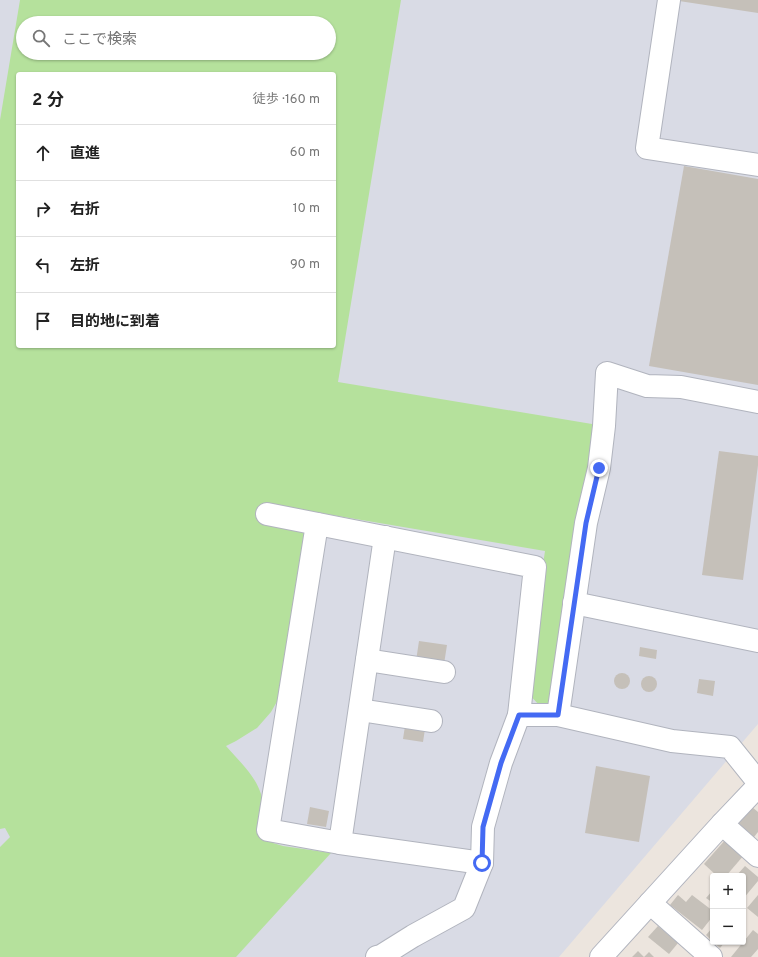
<!DOCTYPE html>
<html lang="ja">
<meta charset="utf-8">
<style>
body{margin:0;font-family:Overpass,"Noto Sans JP",sans-serif;background:#f2f2f2;color:#222}
.controls{position:absolute;right:12px;bottom:12px;display:grid;overflow:hidden;border-radius:4px;box-shadow:0 1px 3px #0004}
.controls button{width:36px;height:36px;display:grid;place-items:center;padding:0;border:0;border-bottom:1px solid #e0e0e0;background:#fff;color:#222;font:20px sans-serif}
.stop{position:absolute;width:12px;height:12px;margin:-9px;border:3px solid #446af3;border-radius:50%;background:#fff}
.stop.end{background:#446af3;border-color:#fff;box-shadow:0 1px 4px #0008}
.list{margin:0;padding:0;list-style:none}
h2{display:flex;justify-content:space-between;align-items:center;height:52px;margin:0;padding:0 16px;font-size:17px}
h2 small{font-size:13px;font-weight:400;color:#767676}
.list li{display:grid;grid-template-columns:26px 1fr auto;gap:12px;align-items:center;box-sizing:border-box;height:56px;padding:0 16px;border-top:1px solid #e0e0e0}
.list b{display:block;font-size:15px;white-space:nowrap}
.list em{font-size:13px;font-style:normal;color:#767676}
.icon{flex:none;width:22px;height:22px;fill:none;stroke:currentColor;stroke-width:2;stroke-linecap:round;stroke-linejoin:round}
.map{position:relative;flex:none;width:758px;height:957px;overflow:hidden}
.search{position:absolute;background:#fff;box-shadow:0 1px 3px #0004;left:16px;top:16px;width:320px;height:44px;display:flex;align-items:center;gap:10px;box-sizing:border-box;padding:0 14px;border-radius:22px;color:#767676;font-size:15px}
.panel{position:absolute;background:#fff;box-shadow:0 1px 3px #0004;left:16px;top:72px;width:320px;height:276px;border-radius:4px}
.map>svg:first-child{display:block}
.airport{fill:#d9dbe5;fill-rule:evenodd}
.green{fill:#b5e19c;fill-rule:evenodd}
.building{fill:#c5c0b9}
.lines{fill:none;stroke-linecap:round;stroke-linejoin:round}
.minor-casing{stroke:#b1b4be;stroke-width:24}
.minor{stroke:#fff;stroke-width:22}
.route{stroke:#446af3;stroke-width:5}
</style>
<div class="map">
<svg width="758" height="957" viewBox="0 0 758 957">
<rect width="100%" height="100%" fill="#ece5de"/>
<path class="airport" d="M0,0H758V724L559,957H0ZM23,23H329V53H23ZM18,74H334V346H18Z"/>
<path class="green" d="M20,0H401L338,382L598,425L551,709L539,705L528,693L527,673L545,551L314,512L291,677L271,712L257,728L236,741L226,746C239,761 255,775 261,794C264,807 266,825 268,838L273,843L283,846L331,853L236,957H0V847L10,837L5,828L0,829V120ZM23,23H329V53H23ZM18,74H334V346H18Z"/>
<g class="building">
<polygon points="679,0 758,0 758,13 679,1"/>
<polygon points="684,166 758,179 758,385 649,366"/>
<polygon points="719,451 758,456 758,465 743,580 702,575"/>
<polygon points="419,641 447,645 444,664 416,661"/>
<polygon points="640,647 657,650 656,659 639,656"/>
<circle cx="622" cy="681" r="8"/>
<circle cx="649" cy="684" r="8"/>
<polygon points="699,679 715,681 713,696 697,693"/>
<polygon points="405,726 425,729 423,742 403,739"/>
<polygon points="596,766 650,776 639,842 585,833"/>
<polygon points="310,807 329,811 326,827 307,824"/>
<polygon points="752,807 758,812 758,832 754,837 738,823"/>
<polygon points="726,839 744,855 726,876 717,876 704,864"/>
<polygon points="745,866 758,877 758,881 743,899 743,876 736,876"/>
<polygon points="713,890 713,903 706,898"/>
<polygon points="678,895 686,902 692,895 713,911 713,916 702,930 670,905"/>
<polygon points="758,895 758,917 747,908"/>
<polygon points="658,926 678,943 669,954 648,937"/>
<polygon points="713,927 713,942 706,935"/>
<polygon points="753,930 758,934 758,949 751,957 731,957"/>
<polygon points="713,942 725,942 720,948"/>
<polygon points="638,951 644,957 649,952 654,957 632,957"/>
</g>
<g class="lines">
<defs>
<g id="minor">
<polyline points="669,0 647,148 758,165"/>
<polyline points="267,514 535,567 519,715"/>
<polyline points="317,524 268,830 340,843 385,537"/>
<polyline points="574,603 758,641"/>
<polyline points="367,660 444,672"/>
<polyline points="360,710 431,721"/>
<polyline points="558,715 586,523 599,468 604,426 607,373 647,386 681,387 758,402"/>
<polyline points="722,824 758,856"/>
<polyline points="340,843 482,863"/>
<polyline points="650,903 711,957"/>
<polyline points="377,957 381,956 413,936 464,908 482,863 483,827 501,763 519,715 558,715 672,741 730,747 758,782"/>
<polyline points="601,957 722,824 758,786"/>
</g>
</defs>
<use href="#minor" class="minor-casing"/>
<use href="#minor" class="minor"/>
</g>
<g class="lines">
<polyline class="route" points="482,863 483,827 501,763 519,715 558,715 586,523 599,468"/>
</g>
</svg>
<div class="controls">
<button>+</button>
<button>−</button>
</div>
<div class="stop" style="left:482px;top:863px"></div>
<div class="stop end" style="left:599px;top:468px"></div>
<div class="search"><svg class="icon" aria-label="search" viewBox="0 0 24 24"><circle cx="10" cy="10" r="6"/><path d="M15 15l6 6"/></svg>ここで検索</div>
<section class="panel">
<h2>2 分<small>徒歩 · 160 m</small></h2>
<ul class="list">
<li><svg class="icon" aria-label="ahead" viewBox="0 0 24 24"><path d="M12 20V5M6 11l6-6 6 6"/></svg><div><b>直進</b></div><em>60 m</em></li>
<li><svg class="icon" aria-label="right" viewBox="0 0 24 24"><path d="M7 20v-9h11M14 6l5 5-5 5"/></svg><div><b>右折</b></div><em>10 m</em></li>
<li><svg class="icon" aria-label="left" viewBox="0 0 24 24"><path d="M17 20v-9H6M10 6l-5 5 5 5"/></svg><div><b>左折</b></div><em>90 m</em></li>
<li><svg class="icon" aria-label="arrive" viewBox="0 0 24 24"><path d="M6 21V4h12l-3 4 3 4H6"/></svg><div><b>目的地に到着</b></div></li>
</ul>
</section>
</div>
